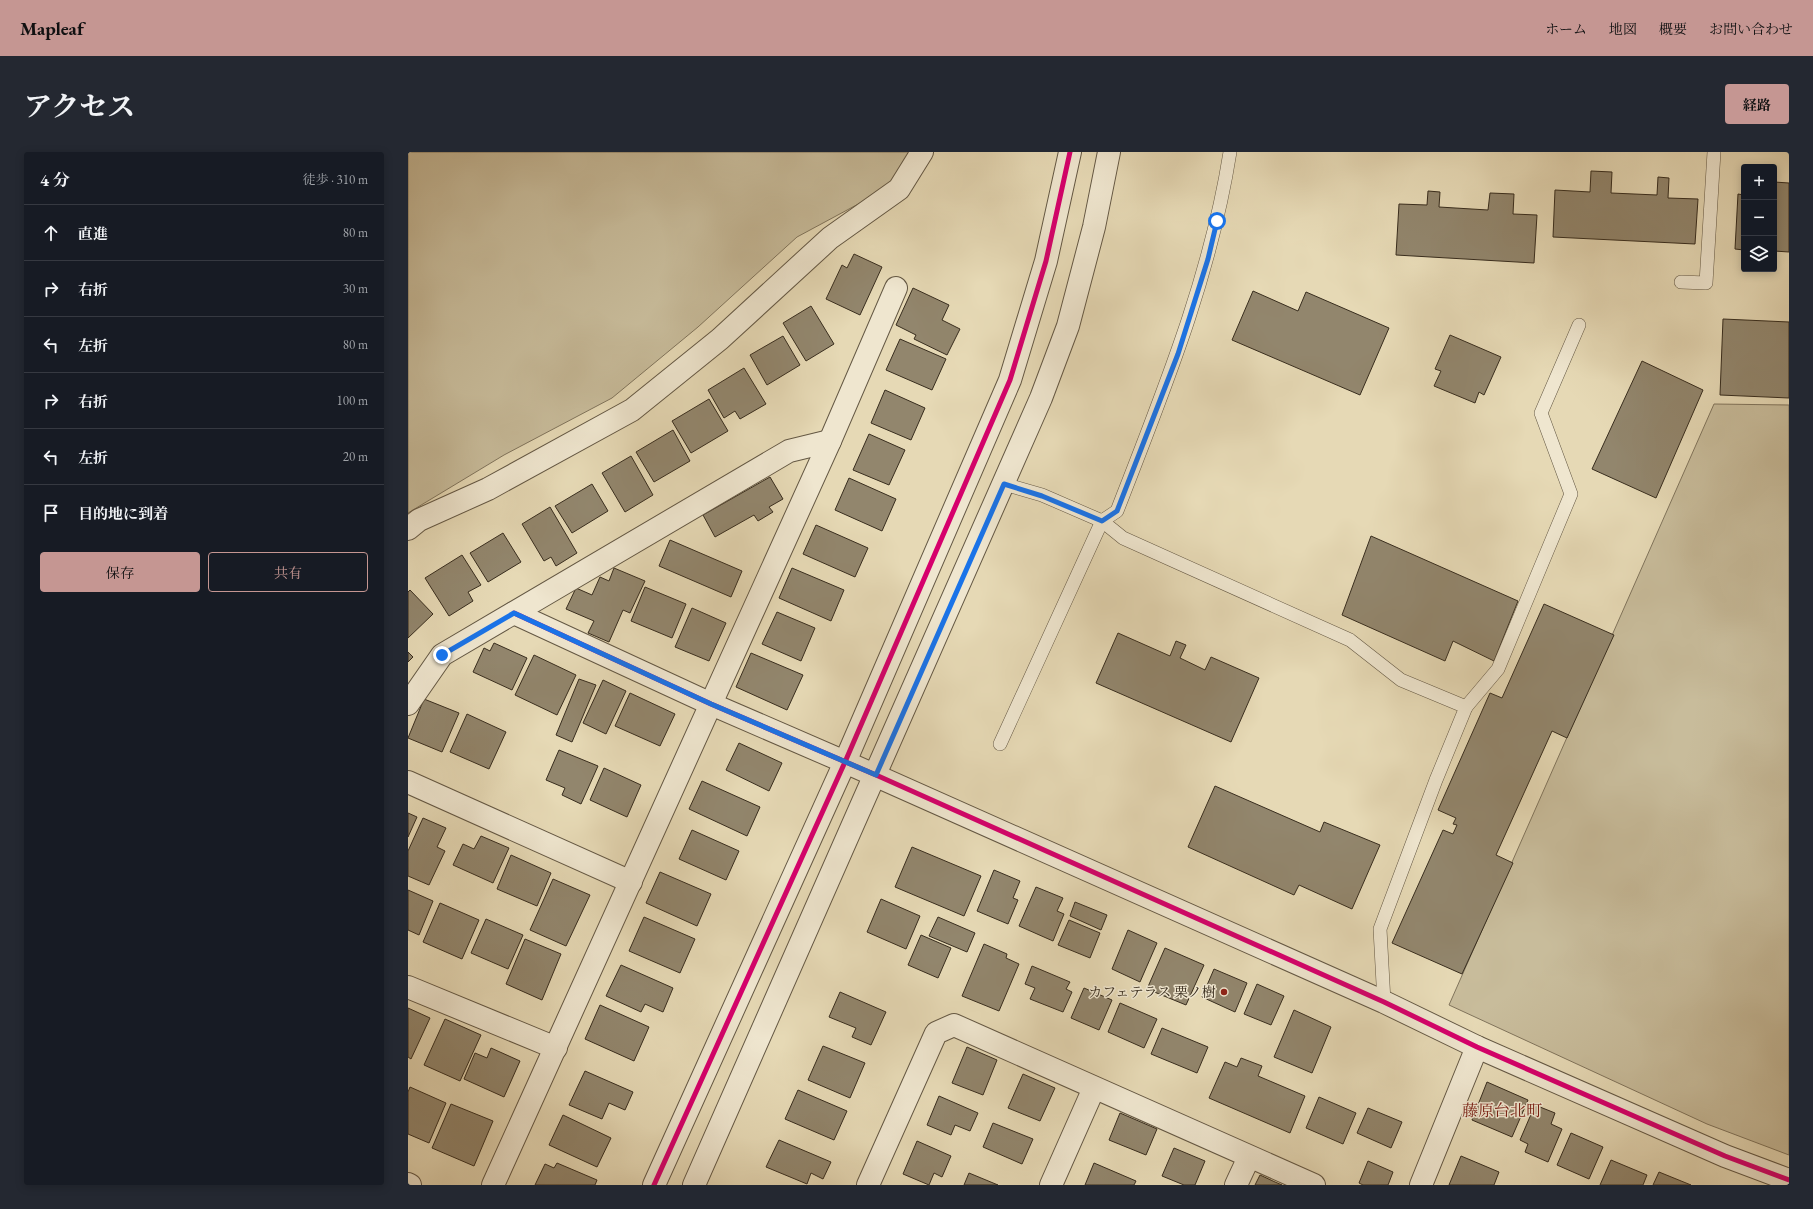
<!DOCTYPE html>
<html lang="ja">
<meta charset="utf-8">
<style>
body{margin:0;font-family:"EB Garamond","Noto Serif JP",serif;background:#242831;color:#f1f3f6}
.controls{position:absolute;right:12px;top:12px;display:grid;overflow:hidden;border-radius:4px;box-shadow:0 2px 10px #0003}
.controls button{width:36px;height:36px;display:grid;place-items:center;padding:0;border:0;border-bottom:1px solid #363941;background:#171b24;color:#f1f3f6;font:20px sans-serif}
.stop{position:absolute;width:12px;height:12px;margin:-9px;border:3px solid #1a73e8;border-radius:50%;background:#fff}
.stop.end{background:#1a73e8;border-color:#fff;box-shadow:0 1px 4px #0008}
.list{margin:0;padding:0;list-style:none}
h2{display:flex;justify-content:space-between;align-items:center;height:52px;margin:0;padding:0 16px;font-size:17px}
h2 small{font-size:13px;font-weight:400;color:#9ea1a6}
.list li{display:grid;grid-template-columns:26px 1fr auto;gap:12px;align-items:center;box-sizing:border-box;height:56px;padding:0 16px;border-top:1px solid #363941}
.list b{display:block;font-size:15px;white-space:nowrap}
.list em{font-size:13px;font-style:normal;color:#9ea1a6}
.actions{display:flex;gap:8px;padding:12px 16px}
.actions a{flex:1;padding:9px 0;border:1px solid #c59692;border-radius:4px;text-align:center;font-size:14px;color:#c59692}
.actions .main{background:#c59692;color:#111}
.icon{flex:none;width:22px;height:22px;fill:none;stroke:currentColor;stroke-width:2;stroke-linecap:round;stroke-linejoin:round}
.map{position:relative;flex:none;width:1381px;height:1033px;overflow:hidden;border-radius:4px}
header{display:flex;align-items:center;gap:24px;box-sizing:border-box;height:56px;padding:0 20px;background:#c59692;color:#111}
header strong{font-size:19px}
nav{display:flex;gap:22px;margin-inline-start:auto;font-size:14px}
.intro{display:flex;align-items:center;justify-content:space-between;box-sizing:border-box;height:96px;padding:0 24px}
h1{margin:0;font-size:28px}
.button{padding:10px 18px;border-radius:4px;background:#c59692;color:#111;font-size:14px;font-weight:700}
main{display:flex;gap:24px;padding:0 24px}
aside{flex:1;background:#171b24;border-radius:4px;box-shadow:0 2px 10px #0003}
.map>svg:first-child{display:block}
.green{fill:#c8bc9b;stroke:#80745c}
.building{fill:#92866d;stroke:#382d1e}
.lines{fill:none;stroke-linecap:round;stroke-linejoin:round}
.service-casing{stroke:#645844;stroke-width:14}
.minor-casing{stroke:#645844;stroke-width:24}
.tertiary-casing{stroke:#645844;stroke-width:24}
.service{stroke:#efe6cf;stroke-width:13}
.minor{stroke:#efe6cf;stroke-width:22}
.tertiary{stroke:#efe6cf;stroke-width:22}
.cycleway-casing{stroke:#efe6cf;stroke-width:8}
.cycleway{stroke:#d6006c;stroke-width:5}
.route{stroke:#1a73e8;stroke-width:5}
.poi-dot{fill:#8f2418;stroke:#efe6cf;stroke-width:1.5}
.labels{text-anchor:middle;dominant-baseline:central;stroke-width:3;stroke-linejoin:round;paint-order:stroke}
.poi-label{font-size:14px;fill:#382d1e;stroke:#efe6cf;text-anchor:end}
.quarter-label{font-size:16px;fill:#7a1f14;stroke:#efe6cf}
</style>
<header>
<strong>Mapleaf</strong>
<nav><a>ホーム</a><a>地図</a><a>概要</a><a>お問い合わせ</a></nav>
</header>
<div class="intro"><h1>アクセス</h1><a class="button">経路</a></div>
<main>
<aside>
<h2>4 分<small>徒歩 · 310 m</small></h2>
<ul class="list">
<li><svg class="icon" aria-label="ahead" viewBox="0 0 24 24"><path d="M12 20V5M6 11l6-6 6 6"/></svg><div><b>直進</b></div><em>80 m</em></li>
<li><svg class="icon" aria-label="right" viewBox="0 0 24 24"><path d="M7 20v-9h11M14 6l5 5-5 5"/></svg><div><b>右折</b></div><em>30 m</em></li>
<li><svg class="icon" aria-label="left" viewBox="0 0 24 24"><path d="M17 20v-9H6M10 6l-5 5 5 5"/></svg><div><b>左折</b></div><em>80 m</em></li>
<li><svg class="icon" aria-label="right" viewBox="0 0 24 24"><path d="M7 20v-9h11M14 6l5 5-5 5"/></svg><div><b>右折</b></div><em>100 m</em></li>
<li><svg class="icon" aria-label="left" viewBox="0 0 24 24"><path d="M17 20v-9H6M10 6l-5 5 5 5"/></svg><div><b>左折</b></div><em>20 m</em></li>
<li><svg class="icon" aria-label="arrive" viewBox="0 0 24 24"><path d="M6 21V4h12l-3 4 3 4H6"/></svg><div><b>目的地に到着</b></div></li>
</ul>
<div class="actions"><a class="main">保存</a><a>共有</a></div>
</aside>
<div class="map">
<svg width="1381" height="1033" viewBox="0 0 1381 1033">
<rect width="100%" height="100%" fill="#e6d9b5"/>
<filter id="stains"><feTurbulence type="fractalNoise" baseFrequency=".005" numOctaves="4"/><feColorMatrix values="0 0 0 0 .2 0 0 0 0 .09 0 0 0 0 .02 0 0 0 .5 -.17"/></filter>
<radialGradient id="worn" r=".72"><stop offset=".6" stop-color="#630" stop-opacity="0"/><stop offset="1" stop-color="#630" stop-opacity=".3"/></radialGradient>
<g class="green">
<polygon points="0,0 501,0 480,36 389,85 290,175 204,246 96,303 0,361"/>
<polygon points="1306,252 1381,253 1381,1003 1299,972 1041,853"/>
</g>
<g class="building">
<polygon points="1183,19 1204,20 1203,41 1249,43 1250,25 1261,26 1260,46 1290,47 1287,92 1145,85 1147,38 1182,40"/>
<polygon points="1366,30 1381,31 1381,100 1366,99"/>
<polygon points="1020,39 1032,40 1031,55 1080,58 1082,41 1106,42 1105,62 1129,63 1126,111 988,103 991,52 1019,53"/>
<polygon points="1330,42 1336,43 1336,98 1327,97"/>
<polygon points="446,102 474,115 452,163 418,147 434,113 439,116"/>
<polygon points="505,136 541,153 534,168 552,177 539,203 506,187 508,183 488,173"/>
<polygon points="845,139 890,159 898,140 981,176 952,243 824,188"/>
<polygon points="403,154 426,192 398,209 375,171"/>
<polygon points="1315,167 1381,170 1381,246 1312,243"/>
<polygon points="1042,183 1093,205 1076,243 1071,240 1067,251 1026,234 1033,219 1027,217"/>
<polygon points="375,184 392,213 359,233 342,203"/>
<polygon points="492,187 538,207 524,238 478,218"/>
<polygon points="1234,209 1295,238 1248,346 1184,317"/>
<polygon points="336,216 358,252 332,267 327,259 316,266 300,238"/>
<polygon points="477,238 517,256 503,288 463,271"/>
<polygon points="301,247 320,279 283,301 264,269"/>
<polygon points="265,278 282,309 246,330 228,300"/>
<polygon points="461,282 497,298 481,333 445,318"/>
<polygon points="223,304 245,343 217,360 194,321"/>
<polygon points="362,325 375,347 361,355 365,360 350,369 346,363 307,385 295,363"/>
<polygon points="441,326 488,347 474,379 427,358"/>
<polygon points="184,332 200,359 164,381 147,354"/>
<polygon points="142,355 169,401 148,414 143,405 136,409 114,372"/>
<polygon points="408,373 460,396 447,425 395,402"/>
<polygon points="95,381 113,410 80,430 62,401"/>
<polygon points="963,384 1110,449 1086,509 1045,489 1037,509 934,463"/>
<polygon points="262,388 334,419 323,445 251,414"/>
<polygon points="54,403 73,433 60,440 65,449 41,464 17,426"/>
<polygon points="206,416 237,429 222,461 215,458 201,490 180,481 186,469 158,457 168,436 184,443 192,425 201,429"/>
<polygon points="384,416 436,438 423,469 371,446"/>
<polygon points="237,435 278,452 264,486 223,469"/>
<polygon points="2,438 25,462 0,486 0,440"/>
<polygon points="1136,452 1206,483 1159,586 1144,579 1088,703 1105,711 1054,822 984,791 1035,678 1045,682 1049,673 1045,672 1048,666 1030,658 1082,541 1094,546"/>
<polygon points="284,456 318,471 301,509 267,495"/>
<polygon points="369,460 407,476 393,509 354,492"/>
<polygon points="710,481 762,504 768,489 778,493 772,506 797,518 803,505 851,526 823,590 688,531"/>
<polygon points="86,491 119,506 104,538 65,520 76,496 82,499"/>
<polygon points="0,500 5,505 0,510"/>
<polygon points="343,501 395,523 379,558 328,535"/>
<polygon points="126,503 168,523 149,563 107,543"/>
<polygon points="171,527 188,533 164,590 148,583"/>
<polygon points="195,528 218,539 198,582 175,571"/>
<polygon points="222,541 267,562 252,594 207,574"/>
<polygon points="16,547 51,561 34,600 0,586"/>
<polygon points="59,562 98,580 81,617 42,600"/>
<polygon points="331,591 374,611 361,639 318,618"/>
<polygon points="151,598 190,614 173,652 154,643 157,636 138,628"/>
<polygon points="196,616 233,633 219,665 182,648"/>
<polygon points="294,629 352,655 339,684 281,657"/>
<polygon points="807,634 912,680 916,670 972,693 944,757 891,733 886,743 780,695"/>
<polygon points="0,661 9,665 0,685"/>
<polygon points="15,666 38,676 29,695 37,699 21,733 0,724 0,699"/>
<polygon points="284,678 331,699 318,728 271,707"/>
<polygon points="73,684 101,696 85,731 45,713 55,692 66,697"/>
<polygon points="504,695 573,724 556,764 487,735"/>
<polygon points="103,703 143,721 129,754 89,737"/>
<polygon points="586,718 612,729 605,746 610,748 600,772 569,759"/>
<polygon points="252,720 303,742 289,774 238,751"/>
<polygon points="145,727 182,743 158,794 122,778"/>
<polygon points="628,735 655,746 649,759 656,762 645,789 611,774"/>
<polygon points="0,738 25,749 11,783 0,778"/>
<polygon points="473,747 512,764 498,797 459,780"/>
<polygon points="667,750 699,763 693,778 662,764"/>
<polygon points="32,751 71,768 54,807 15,790"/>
<polygon points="236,765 287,787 272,821 221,799"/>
<polygon points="530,765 567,781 559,800 521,784"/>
<polygon points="78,767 115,783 100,817 63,801"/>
<polygon points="661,768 692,781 682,806 650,793"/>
<polygon points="720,778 749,791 732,830 704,817"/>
<polygon points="513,783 543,796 530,826 500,813"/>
<polygon points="117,787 153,802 134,848 98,832"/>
<polygon points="576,792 599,802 598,806 611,812 591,859 554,844"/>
<polygon points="757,796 796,813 778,853 739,837"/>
<polygon points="213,813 265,836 255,860 237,852 233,860 198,844"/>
<polygon points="624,814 662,830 658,837 664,840 655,860 622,847 627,836 617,832"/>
<polygon points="806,817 839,831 827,860 794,845"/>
<polygon points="849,832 876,844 863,873 836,862"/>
<polygon points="676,836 704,848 691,878 663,866"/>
<polygon points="432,840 478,860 463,893 444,885 448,876 421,865"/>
<polygon points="712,851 749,867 736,896 700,880"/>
<polygon points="192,853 241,875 226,909 177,887"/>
<polygon points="0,856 22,866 3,907 0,905"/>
<polygon points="886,858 923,875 904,921 866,905"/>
<polygon points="37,867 73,883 52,929 16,913"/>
<polygon points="754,876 800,895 789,921 743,902"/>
<polygon points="415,894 457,911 442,946 400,928"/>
<polygon points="559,895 589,908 575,943 544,931"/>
<polygon points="83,896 112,909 96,945 56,927 67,901 79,906"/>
<polygon points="833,906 854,914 850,924 897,944 882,981 801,946 817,910 829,915"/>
<polygon points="177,919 225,940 217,958 201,951 194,967 161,953"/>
<polygon points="615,922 647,936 632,969 600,956"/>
<polygon points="1079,930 1120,948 1104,985 1064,968"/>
<polygon points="2,935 38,951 21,991 0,982 0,940"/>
<polygon points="390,938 439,959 426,988 377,967"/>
<polygon points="531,944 570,961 562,979 547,973 543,983 519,973"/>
<polygon points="911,945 948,961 935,992 898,976"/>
<polygon points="43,952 85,969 66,1014 24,996"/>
<polygon points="1127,953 1147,961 1143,972 1154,977 1140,1010 1117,1000 1120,992 1112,988"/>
<polygon points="960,956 994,970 983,996 949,981"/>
<polygon points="712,961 749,977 738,1003 701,988"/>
<polygon points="155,963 203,986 189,1015 141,993"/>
<polygon points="585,971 625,987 614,1012 575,995"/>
<polygon points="1163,981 1195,995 1181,1027 1149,1013"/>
<polygon points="371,988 423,1010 415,1027 403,1021 399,1032 358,1015"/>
<polygon points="509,989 543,1004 534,1025 526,1021 521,1033 495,1022"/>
<polygon points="766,996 797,1009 787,1033 776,1033 754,1024"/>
<polygon points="1053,1004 1091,1020 1086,1033 1041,1033"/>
<polygon points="1203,1008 1239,1023 1235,1033 1192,1033"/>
<polygon points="960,1009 985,1020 980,1033 955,1033 951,1031"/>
<polygon points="149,1011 189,1028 187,1033 127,1033 137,1012 146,1016"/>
<polygon points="686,1011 728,1029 726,1033 677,1033"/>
<polygon points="1251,1020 1283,1033 1245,1033"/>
<polygon points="561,1021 590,1033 556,1033"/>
<polygon points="852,1023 867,1030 874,1033 847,1033"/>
</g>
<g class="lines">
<defs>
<g id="service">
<polyline points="1273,130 1298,131 1306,0"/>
<polyline points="596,332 634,343 694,369 715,386 942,488 993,528 1058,555 1028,628 972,777 976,850"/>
<polyline points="1058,555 1090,517 1163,342 1133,261 1171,173"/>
<path d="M592,592L694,369L709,359C755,240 802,127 822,0"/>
</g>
<g id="minor">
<polyline points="0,377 11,368 80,337 224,258 312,187 422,86 491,37 514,0"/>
<polyline points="106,461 303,552 437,610"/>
<polyline points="0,552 34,503 381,299 422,289"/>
<polyline points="0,630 223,730"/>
<polyline points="0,835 148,896"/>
<polyline points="0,1032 2,1033"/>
<polyline points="85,1033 422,289 488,136"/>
<polyline points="460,1033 528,881 546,873 906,1033"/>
<polyline points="643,1033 686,936"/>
<polyline points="828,1033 841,1005"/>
<polyline points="1013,1033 1069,895"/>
</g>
<g id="tertiary">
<polyline points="437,610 976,850 1069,895 1317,1004 1381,1028"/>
<polyline points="246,1033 437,610 602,228 638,109 662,0"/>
<polyline points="286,1033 633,246 660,174 686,75 701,0"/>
</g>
</defs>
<use href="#service" class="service-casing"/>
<use href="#minor" class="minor-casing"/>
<use href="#tertiary" class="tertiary-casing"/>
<use href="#service" class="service"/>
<use href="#minor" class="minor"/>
<use href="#tertiary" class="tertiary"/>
<defs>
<g id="cycleway">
<polyline points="106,461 303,552 468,623 976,850 1069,895 1317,1004 1381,1028"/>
<polyline points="246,1033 437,610 602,228 638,109 662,0"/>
</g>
</defs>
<use href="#cycleway" class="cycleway-casing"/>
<use href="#cycleway" class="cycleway"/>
</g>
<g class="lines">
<polyline class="route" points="34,503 106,461 303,552 468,623 596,332 634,344 694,369 709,359 770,202 800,107 809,69"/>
</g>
<circle class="poi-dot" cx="816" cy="840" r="4"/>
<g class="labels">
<g class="poi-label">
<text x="808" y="840">カフェテラス 栗ノ樹</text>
</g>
<g class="quarter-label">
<text x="1094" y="958">藤原台北町</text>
</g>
</g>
<rect width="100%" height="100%" filter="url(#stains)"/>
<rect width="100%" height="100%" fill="url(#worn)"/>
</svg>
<div class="controls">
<button>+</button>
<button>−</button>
<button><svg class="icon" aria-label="layers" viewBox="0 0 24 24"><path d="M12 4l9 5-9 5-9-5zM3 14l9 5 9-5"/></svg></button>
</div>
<div class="stop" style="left:809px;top:69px"></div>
<div class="stop end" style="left:34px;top:503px"></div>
</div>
</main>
